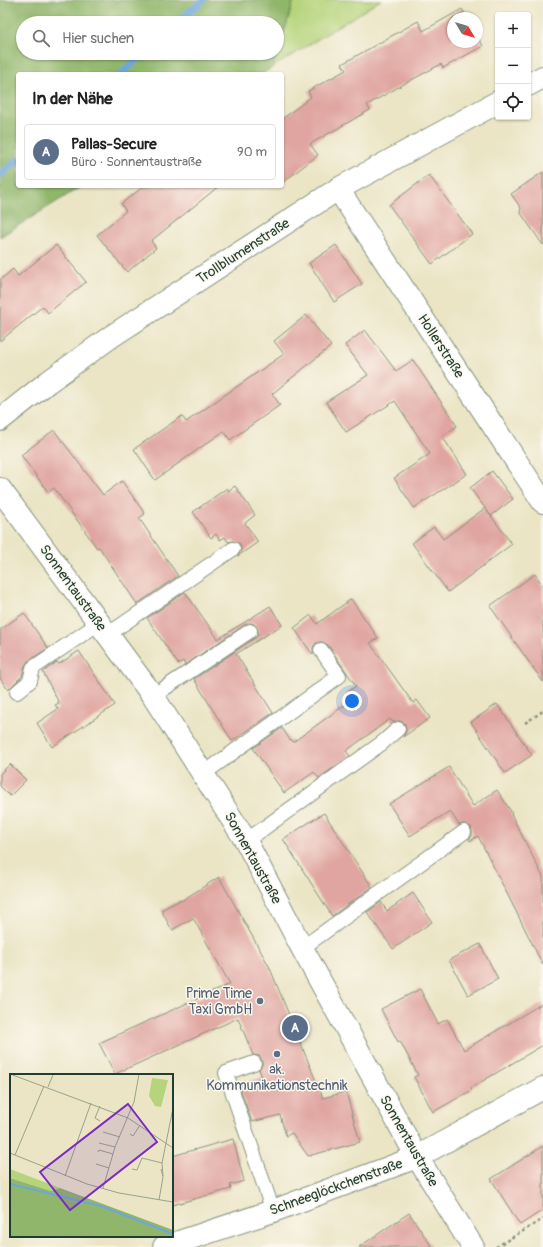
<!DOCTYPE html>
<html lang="de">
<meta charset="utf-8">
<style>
body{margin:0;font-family:Pangolin,sans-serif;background:#f2f2f2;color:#222}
.controls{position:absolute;right:12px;top:12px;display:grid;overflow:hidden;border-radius:4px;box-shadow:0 1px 3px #0004}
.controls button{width:36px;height:36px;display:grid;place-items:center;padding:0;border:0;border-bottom:1px solid #e0e0e0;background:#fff;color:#222;font:20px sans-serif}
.compass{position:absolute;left:447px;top:12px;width:36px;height:36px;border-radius:50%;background:#fff;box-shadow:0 1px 3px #0004;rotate:128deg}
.you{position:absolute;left:352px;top:701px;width:14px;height:14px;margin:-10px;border:3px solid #fff;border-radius:50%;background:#1a73e8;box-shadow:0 0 0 6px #1a73e833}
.badge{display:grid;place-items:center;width:26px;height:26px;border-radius:50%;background:#111827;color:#fff;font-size:13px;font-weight:700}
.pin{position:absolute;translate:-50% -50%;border:2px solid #fff;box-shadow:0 1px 4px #0006}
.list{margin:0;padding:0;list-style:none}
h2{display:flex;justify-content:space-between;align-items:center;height:52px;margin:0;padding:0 16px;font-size:17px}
h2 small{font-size:13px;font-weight:400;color:#767676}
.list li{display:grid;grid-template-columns:26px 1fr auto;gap:12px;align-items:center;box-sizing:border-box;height:56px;margin:0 8px 8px;padding:0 8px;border:1px solid #e0e0e0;border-radius:4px}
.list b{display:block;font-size:15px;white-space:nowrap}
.list p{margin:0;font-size:13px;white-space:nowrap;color:#767676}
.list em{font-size:13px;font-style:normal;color:#767676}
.icon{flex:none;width:22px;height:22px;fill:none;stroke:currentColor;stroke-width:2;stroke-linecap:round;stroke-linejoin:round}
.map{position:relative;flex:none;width:543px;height:1247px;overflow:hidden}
.search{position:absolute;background:#fff;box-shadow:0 1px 3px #0004;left:16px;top:16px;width:268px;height:44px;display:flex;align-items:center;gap:10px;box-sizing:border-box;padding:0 14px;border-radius:22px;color:#767676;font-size:15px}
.panel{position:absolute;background:#fff;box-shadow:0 1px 3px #0004;left:16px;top:72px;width:268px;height:116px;border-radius:4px}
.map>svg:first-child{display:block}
.green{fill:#b5d47b;stroke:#6a8858}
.forest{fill:#90b66b;stroke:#587a50;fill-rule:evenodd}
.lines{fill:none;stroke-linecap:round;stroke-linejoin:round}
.stream{stroke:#6da6dc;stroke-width:7}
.building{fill:#e0a5a0}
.lane-casing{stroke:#85917d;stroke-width:16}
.street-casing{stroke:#85917d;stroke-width:24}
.path{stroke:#85917d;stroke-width:2.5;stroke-dasharray:3 3;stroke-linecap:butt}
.lane{stroke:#fff;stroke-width:14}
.street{stroke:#fff;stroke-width:22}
.service-dot{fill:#5c6f8a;stroke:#fbf7ec;stroke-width:1.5}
.labels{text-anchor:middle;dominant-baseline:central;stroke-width:3;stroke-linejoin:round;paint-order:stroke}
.street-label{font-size:14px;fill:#1f3d34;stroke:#fbf7ec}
.service-label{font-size:14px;fill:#4e5e75;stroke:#fbf7ec;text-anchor:end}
.inset-river{fill:none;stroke:#6da6dc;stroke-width:2}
.inset-road{fill:none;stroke:#99a28c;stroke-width:1}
.view{fill:#7b2cbf;fill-opacity:0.15;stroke:#7b2cbf;stroke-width:2}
.inset-edge{fill:none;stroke:#1f3d34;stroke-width:2}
</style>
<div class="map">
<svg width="543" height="1247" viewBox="0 0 543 1247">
<rect width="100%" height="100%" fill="#fbf7ec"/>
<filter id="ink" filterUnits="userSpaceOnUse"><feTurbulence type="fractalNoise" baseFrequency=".025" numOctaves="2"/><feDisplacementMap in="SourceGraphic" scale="8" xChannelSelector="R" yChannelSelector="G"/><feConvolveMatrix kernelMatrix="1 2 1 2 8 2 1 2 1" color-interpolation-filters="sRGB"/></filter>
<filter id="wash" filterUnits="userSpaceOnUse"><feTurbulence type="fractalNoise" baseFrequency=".012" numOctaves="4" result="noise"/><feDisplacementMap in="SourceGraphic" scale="16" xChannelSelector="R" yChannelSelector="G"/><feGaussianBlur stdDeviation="0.9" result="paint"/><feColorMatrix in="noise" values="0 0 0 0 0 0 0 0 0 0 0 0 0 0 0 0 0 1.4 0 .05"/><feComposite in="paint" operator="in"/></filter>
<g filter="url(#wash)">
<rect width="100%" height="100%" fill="#ebe5c6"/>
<polygon class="green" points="294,0 381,0 273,67"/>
<path class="forest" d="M0,0H294L273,67L262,74H18V186H82L0,237ZM23,23H277V53H23Z"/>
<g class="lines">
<g class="stream">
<polyline points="177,23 203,0"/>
<polyline points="121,74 144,53"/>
<polyline points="0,175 18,160"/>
</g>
</g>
<g id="blocks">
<g class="building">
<polygon points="462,9 467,18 453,18 453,42 477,42 477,36 483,46 443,68 441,64 395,89 367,105 370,110 310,144 318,155 282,183 282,119 311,97 308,91 346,70 342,64 418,21 423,31"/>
<polygon points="543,172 543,245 520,212 521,208 511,194"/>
<polygon points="429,175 472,234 432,264 389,205"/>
<polygon points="144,186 219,186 151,241 156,248 127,272 97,235 126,211 121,204"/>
<polygon points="56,245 86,282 48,313 43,306 0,341 0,280 13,269 18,276"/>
<polygon points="336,245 362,284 334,302 309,263"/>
<polygon points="306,315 331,346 272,394 280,405 230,440 224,431 155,480 134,449 182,416 186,422 284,354 274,341"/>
<polygon points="365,330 396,371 413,360 457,426 442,436 467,474 414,508 394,478 430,454 395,401 346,432 326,402 368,375 345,345"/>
<polygon points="54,430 103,495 122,481 145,514 139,518 178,576 137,604 99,547 97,548 54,488 48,492 21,455"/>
<polygon points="492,471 513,499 491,516 470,488"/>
<polygon points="235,486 255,515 245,523 258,542 238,556 241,549 240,544 233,541 228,542 225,537 220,540 216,534 211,538 193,512 227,488 228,491"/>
<polygon points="485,508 512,544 448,592 412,543 434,527 443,539"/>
<polygon points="535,574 543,586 543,682 490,606"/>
<polygon points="185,592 218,639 270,606 282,625 236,654 273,713 232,741 194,679 255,638 258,634 258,630 254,624 250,623 246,624 185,665 183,661 178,664 147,618"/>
<polygon points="351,599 378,638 370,643 413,703 417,700 430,718 403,737 406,731 405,724 400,721 393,722 390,719 346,751 350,756 319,778 314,772 284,793 253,748 282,728 290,740 291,739 293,742 352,700 346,693 356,686 328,645 321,642 316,643 313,647 313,655 294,628 311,615 317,624"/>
<polygon points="24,613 48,648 28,661 25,666 22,676 8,690 0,678 0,630"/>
<polygon points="79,651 115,705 52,747 37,723 58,709 55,705 59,703 43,672 57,662 59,664"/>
<polygon points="497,704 532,755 505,773 471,722"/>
<polygon points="10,764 26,780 10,796 0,786 0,774"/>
<polygon points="449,767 473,806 497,790 512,813 511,814 543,877 543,965 478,836 470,841 469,839 472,836 472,832 471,827 464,824 459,825 450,811 410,836 389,804"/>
<polygon points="324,813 372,887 332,916 283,839"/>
<polygon points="219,877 269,966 323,1098 346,1092 360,1142 308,1156 292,1133 286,1136 280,1115 252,1122 239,1085 262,1077 259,1069 262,1065 262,1061 259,1056 253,1055 238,1018 115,1074 99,1043 230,984 193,918 172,930 161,910 180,900 181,901"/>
<polygon points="413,893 432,922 393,949 367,912 381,902 387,911"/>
<polygon points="480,944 498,979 468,995 449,960"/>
<polygon points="420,989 438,1024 447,1019 464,1050 543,1003 543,1045 471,1088 472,1090 433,1112 414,1077 418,1075 400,1041 398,1042 381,1009"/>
<polygon points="233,1139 244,1181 230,1185 231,1189 172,1205 172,1156"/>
<polygon points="543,1146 543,1210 520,1225 491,1179"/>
<polygon points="409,1213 432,1247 359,1247"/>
</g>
</g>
</g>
<g filter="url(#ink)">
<use href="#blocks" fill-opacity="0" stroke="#85917d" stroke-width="1"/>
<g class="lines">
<defs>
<g id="lane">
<polyline points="107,635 233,549"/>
<polyline points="17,692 30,681 33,668 99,623"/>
<polyline points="153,696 250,631"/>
<polyline points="203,774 339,676 321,650"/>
<polyline points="246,841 382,743 398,729"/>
<polyline points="302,948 464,832"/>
<polyline points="254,1063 226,1073 273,1211"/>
</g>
<g id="street">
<polyline points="528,85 543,77"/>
<polyline points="338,189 543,502"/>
<polyline points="0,420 48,382 112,336 338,189 498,102"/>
<polyline points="0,489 153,696 246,841 302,948 417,1157 473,1247"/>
<polyline points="164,1247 273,1211 417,1157 543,1088"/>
</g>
</defs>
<use href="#lane" class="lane-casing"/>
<use href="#street" class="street-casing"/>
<g class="path">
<polyline points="525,723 543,711"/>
<polyline points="496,1247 543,1219"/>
</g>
<use href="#lane" class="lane"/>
<use href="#street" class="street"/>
</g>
</g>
<g class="service-dot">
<circle cx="260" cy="1001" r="4"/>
<circle cx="277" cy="1054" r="4"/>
</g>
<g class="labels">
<g class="street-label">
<text transform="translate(243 251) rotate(-33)">Trollblumenstraße</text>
<text transform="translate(441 346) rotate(57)">Hollerstraße</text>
<text transform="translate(73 588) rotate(54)">Sonnentaustraße</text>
<text transform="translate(253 858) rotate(61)">Sonnentaustraße</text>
<text transform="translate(409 1141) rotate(60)">Sonnentaustraße</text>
<text transform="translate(336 1187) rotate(-20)">Schneeglöckchenstraße</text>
</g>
<g class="service-label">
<text x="252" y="993">Prime Time<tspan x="252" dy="16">Taxi GmbH</tspan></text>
<text x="277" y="1069" text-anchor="middle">ak.<tspan x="277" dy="16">Kommunikationstechnik</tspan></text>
</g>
</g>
<g transform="translate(10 1074)">
<rect width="163" height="163" fill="#ebe5c6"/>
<path d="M142,4L158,6L151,33L145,32L139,22ZM0,95L50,114L41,117L0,104Z" fill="#b5d47b"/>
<path d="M0,104L41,117L50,114L163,156V163H0Z" fill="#90b66b"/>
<path class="inset-river" d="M0,110L91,132L163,160"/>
<path class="inset-road" d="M0,0L118,44L163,74M38,13L43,1M90,47L85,44L90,32M93,58L110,63M120,60L123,62L130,51M89,69L105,73M88,78L89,76L103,80M0,79L77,110L109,119L163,128M5,81L34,12M86,90L99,94M122,95L127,96L132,84L152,89M55,102L81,29M153,102L152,89L163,34M93,114L105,73L124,28L129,0M149,126L153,103L151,95"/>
<path class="view" d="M118,30L147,68L60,136L30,98Z"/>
<rect width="163" height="163" class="inset-edge"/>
</g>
</svg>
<div class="controls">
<button>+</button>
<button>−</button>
<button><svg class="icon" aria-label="locate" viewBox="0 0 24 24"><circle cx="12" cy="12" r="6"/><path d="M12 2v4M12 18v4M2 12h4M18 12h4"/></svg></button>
</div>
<svg class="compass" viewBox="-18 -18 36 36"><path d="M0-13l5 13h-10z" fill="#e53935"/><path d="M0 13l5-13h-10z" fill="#767676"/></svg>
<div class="you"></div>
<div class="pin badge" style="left:295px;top:1028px;background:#5c6f8a">A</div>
<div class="search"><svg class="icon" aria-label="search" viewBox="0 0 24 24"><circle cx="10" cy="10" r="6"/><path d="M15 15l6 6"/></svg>Hier suchen</div>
<section class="panel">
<h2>In der Nähe<small></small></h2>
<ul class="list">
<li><span class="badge" style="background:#5c6f8a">A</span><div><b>Pallas-Secure</b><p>Büro · Sonnentaustraße</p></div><em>90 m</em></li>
</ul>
</section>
</div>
